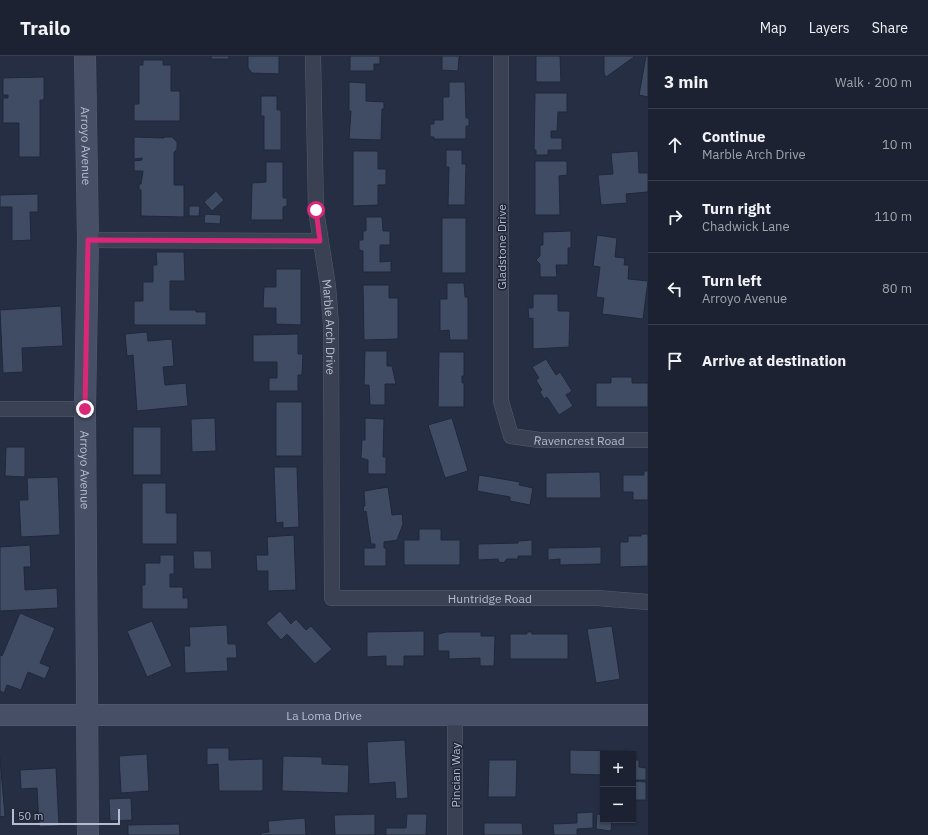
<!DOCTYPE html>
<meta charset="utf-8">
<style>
body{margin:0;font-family:"IBM Plex Sans",sans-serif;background:#292f3e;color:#f1f3f6}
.controls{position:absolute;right:12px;bottom:12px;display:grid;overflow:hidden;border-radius:0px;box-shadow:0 1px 3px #0004}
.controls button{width:36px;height:36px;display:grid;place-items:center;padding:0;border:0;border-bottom:1px solid #3a3f4d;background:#1c2232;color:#f1f3f6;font:20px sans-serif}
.scale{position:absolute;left:12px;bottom:10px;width:108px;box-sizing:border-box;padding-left:4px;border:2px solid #b6bccd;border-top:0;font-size:11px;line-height:14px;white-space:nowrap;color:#b6bccd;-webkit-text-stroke:3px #1e2638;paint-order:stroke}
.stop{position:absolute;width:12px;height:12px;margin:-9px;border:3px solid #db2777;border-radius:50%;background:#fff}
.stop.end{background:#db2777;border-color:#fff;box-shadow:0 1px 4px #0008}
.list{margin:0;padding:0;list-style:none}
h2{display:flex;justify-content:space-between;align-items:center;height:52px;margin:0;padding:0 16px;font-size:17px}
h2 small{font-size:13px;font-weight:400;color:#a0a4ac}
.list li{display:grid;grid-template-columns:26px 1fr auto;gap:12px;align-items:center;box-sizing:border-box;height:72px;padding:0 16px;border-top:1px solid #3a3f4d}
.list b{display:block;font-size:15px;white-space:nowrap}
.list p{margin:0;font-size:13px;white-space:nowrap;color:#a0a4ac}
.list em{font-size:13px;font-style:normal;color:#a0a4ac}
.icon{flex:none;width:22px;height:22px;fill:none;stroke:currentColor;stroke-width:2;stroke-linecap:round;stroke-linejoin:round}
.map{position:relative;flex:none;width:648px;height:779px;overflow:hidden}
header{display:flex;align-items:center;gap:24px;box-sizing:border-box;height:56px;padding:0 20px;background:#1c2232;border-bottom:1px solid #3a3f4d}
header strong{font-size:19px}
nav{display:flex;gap:22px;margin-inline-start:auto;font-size:14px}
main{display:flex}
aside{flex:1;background:#1c2232}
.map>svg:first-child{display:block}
.building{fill:#404c63;stroke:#20283a}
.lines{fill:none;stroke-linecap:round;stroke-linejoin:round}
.street-casing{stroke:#545c6d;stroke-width:16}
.secondary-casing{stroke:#545c6d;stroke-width:22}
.street{stroke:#394153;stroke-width:15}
.secondary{stroke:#474f66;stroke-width:21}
.route{stroke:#db2777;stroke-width:5}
.labels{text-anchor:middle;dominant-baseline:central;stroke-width:3;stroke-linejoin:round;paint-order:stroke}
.street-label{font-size:12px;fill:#b6bccd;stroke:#1e2638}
</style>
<header>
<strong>Trailo</strong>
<nav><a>Map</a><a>Layers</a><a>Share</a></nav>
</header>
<main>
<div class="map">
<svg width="648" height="779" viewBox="0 0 648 779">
<rect width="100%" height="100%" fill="#252e43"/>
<g class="building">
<rect x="211" y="0" width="18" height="3"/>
<polygon points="248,0 279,0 279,18 252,17 248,12"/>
<polygon points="350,0 380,0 380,8 374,8 374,15 350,15"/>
<polygon points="442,0 462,0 459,1 458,15 442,14"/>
<polygon points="536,0 560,0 561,26 536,26"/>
<polygon points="604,0 634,0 634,1 606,21 604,17"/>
<polygon points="646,0 648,0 648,41 639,39"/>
<polygon points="143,4 163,4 163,9 171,9 171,35 180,35 180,65 134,65 134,48 139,48 139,9 143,9"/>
<polygon points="44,21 44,44 40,44 40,101 19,101 19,67 3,67 3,42 8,42 8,39 3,39 3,22"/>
<polygon points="349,26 366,27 366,45 384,46 384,53 382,53 381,84 349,83 351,55 349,55"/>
<polygon points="449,26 465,26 466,62 469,62 469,70 466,70 466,83 434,83 434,81 430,81 430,68 434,68 434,64 443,64 443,41 449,41"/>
<polygon points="535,37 567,37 567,56 558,56 557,75 551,75 551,82 562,82 562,94 548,94 548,99 536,99 536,94 534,94"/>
<polygon points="261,40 277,40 277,54 281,54 281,94 264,94 264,60 261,60"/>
<polygon points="134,81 164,82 164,81 172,81 177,86 177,93 174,96 174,129 184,129 184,161 141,160 141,134 139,134 139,128 141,128 143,115 134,115 134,105 142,104 142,102 134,103"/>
<polygon points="446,94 462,94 462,108 466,108 465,149 448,149 449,111 446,111"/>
<polygon points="353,95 378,95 378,113 386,113 386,129 378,129 378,149 353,150"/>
<polygon points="638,95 639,117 648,117 648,136 626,138 627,147 601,149 598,119 613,118 611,97"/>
<polygon points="535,105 567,105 567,119 559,120 560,159 535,159"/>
<polygon points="266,106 283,106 283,142 287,142 287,150 283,151 283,164 251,164 252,127 266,126"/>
<polygon points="216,135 224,144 212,155 204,146"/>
<polygon points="38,138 38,156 30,156 31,184 12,185 12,151 0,151 0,139"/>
<polygon points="189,150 200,150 199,160 189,160"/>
<polygon points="205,158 221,159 220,168 204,167"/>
<polygon points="366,161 382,161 383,175 390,175 390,189 380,189 380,206 391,205 391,216 363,216 363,195 359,194 359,184 363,184 363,175 366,175"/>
<rect x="442" y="162" width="24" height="55"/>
<polygon points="571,175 571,192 568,192 568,209 556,209 557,221 540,221 540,208 536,204 540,200 540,189 543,189 543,176"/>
<polygon points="597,179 617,182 615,201 625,202 624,209 629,209 628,223 648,225 643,263 602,258 604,242 596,241 600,211 593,210"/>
<polygon points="156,196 184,196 185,225 170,225 170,254 196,254 196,256 206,256 206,269 134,269 134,245 143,245 143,226 153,226 153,209 157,209"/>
<polygon points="276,213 301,213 301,269 276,268 276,252 263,252 264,231 276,231"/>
<polygon points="447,227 464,227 465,241 468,241 468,284 450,284 449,274 440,275 440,243 447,243"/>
<polygon points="363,229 389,229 389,242 398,242 398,283 364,284"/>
<polygon points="533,238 558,238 558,255 570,255 569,291 533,293 533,262 529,263 528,252 533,252"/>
<polygon points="61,250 63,290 22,292 23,316 3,317 0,254"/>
<polygon points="147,276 148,285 172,283 174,310 163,311 165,329 186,327 188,350 137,355 133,299 127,300 125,278"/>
<polygon points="298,278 298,298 303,298 302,319 298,319 298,335 269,335 269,322 277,322 277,306 253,306 253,279"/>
<polygon points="365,295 387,295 387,310 392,310 396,328 385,328 385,349 370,349 369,329 364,329"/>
<polygon points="439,296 464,296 464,320 462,320 462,327 464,327 464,351 438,351"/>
<polygon points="546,303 556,319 560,316 572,335 566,339 573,350 559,359 547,341 544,343 540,336 542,334 536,324 539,322 532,311"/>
<polygon points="611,321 632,321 632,327 648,327 648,351 596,351 596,327 611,327"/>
<rect x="276" y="346" width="26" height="54"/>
<polygon points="215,362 216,395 192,396 191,363"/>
<polygon points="365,362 384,363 383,401 386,401 386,418 368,418 368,404 361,402 362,384 365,384"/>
<polygon points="452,362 468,415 445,422 428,369"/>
<rect x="133" y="371" width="28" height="48"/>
<polygon points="6,391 25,391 25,421 5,420"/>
<polygon points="274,411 297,411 299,471 283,472 283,466 276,467"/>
<polygon points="644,415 648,415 648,444 633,444 633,436 623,436 623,419 644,419"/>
<polygon points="600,416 601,442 546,442 546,417"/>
<polygon points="479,419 520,426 519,429 533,432 530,449 510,445 510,441 477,435"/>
<polygon points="58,421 60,479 21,481 19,444 28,444 27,422"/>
<polygon points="142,427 166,427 166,457 177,457 177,488 142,488"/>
<polygon points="388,431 392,459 402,458 403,468 397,484 384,486 384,492 386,492 386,510 364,510 364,492 375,492 375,488 371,488 366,455 364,456 363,450 365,450 364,435"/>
<polygon points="419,473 441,473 441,484 460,484 460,509 404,509 404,484 419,484"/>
<polygon points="641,478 648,478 648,510 620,511 620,486 628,486 628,480 641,480"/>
<polygon points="294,479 296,534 268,535 268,515 257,515 256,499 268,499 267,481"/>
<polygon points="532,484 532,500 518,500 518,503 507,503 503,507 499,506 498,503 478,504 478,488 518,487 518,485"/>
<polygon points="30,489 31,511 24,511 25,534 57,532 58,552 0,555 0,491"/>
<polygon points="601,491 601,508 560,509 560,503 548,504 548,492"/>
<polygon points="193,495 211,495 212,513 194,513"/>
<polygon points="160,499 174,499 174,518 170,518 170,531 183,531 183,542 188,542 188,553 142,553 142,529 145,529 145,507 160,507"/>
<polygon points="280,555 291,568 296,563 306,574 311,570 332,593 315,608 287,578 281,584 266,567"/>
<polygon points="20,557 55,572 40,607 50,611 45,623 28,616 21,634 7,629 4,637 0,635 0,599 2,600"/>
<polygon points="152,565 172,610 147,621 127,575"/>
<polygon points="227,569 228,588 236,588 237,602 227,602 228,615 185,617 184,590 190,590 189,571"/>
<polygon points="612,570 620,623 596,627 587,573"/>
<polygon points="424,575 424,600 404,600 404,610 386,610 386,600 367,601 367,576"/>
<polygon points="447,576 481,576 481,580 495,580 494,610 480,610 480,602 449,603 449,595 438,595 438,578"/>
<polygon points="527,576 532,576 532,578 568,578 568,603 510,603 510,578 527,578"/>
<polygon points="405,684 408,742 396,743 395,726 369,728 367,686"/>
<polygon points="207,692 229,692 229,704 263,703 263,735 219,735 218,708 207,709"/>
<polygon points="570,694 628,695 628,698 603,698 603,719 570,718"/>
<polygon points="147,698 149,735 121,737 119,700"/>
<polygon points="283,700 322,701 322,708 349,709 348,737 282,735"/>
<polygon points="0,702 5,760 0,761"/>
<polygon points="489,704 517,704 516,741 488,741"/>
<polygon points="633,704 639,704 639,711 646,712 646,724 633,724"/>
<polygon points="56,712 59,770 39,771 37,732 21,733 20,714"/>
<polygon points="633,725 646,726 646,744 633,744"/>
<polygon points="131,742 132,764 110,765 109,743"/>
<polygon points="593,756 593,772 577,773 577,779 554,779 553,768 577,767 577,757"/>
<polygon points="375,758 375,779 335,779 334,759"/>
<polygon points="407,758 427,758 426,779 386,779 386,772 406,772"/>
<polygon points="597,758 603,759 603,764 612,764 611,775 596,773"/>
<polygon points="305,762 306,779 261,779 261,777 269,776 268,765"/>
<polygon points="484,767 522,767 523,779 484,779"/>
<polygon points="179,768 180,779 128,779 128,769"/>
</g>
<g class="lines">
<defs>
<g id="street">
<path id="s1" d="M313,0L316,154L328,230L331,269L332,542H597L648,546"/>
<path id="s2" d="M501,0V345L511,380L539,384H648"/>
<polyline points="88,184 320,185"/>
<polyline points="0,353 85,353"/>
<polyline points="455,658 455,779"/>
</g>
<g id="secondary">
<path id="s3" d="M85,0L88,184L85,353L88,779"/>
<path id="s4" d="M0,659H648"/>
</g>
</defs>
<use href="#street" class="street-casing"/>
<use href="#secondary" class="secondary-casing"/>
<use href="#street" class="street"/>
<use href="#secondary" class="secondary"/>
</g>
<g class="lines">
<polyline class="route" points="85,353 88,184 320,185 316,154"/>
</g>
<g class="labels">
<g class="street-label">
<text stroke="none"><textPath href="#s3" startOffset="90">Arroyo Avenue</textPath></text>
<text transform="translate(501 191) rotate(-90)">Gladstone Drive</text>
<text stroke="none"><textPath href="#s1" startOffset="272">Marble Arch Drive</textPath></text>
<text stroke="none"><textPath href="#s2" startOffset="450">Ravencrest Road</textPath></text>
<text stroke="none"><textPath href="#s3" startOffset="414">Arroyo Avenue</textPath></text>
<text stroke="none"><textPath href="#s1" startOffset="701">Huntridge Road</textPath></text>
<text stroke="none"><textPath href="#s4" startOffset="324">La Loma Drive</textPath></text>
<text transform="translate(455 719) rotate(-90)">Pincian Way</text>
</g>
</g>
</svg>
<div class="controls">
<button>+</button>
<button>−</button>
</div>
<div class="scale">50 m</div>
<div class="stop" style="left:316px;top:154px"></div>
<div class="stop end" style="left:85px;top:353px"></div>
</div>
<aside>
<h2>3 min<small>Walk · 200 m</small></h2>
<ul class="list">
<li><svg class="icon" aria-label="ahead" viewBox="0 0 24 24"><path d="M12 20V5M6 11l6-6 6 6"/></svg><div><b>Continue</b><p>Marble Arch Drive</p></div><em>10 m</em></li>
<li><svg class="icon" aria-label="right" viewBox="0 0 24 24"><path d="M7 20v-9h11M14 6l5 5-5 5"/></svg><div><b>Turn right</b><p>Chadwick Lane</p></div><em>110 m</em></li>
<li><svg class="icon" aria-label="left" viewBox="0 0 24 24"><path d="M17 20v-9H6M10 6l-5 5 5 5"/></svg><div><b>Turn left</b><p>Arroyo Avenue</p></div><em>80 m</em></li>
<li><svg class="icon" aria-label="arrive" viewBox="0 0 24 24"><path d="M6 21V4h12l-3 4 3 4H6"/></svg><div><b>Arrive at destination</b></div></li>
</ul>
</aside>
</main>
